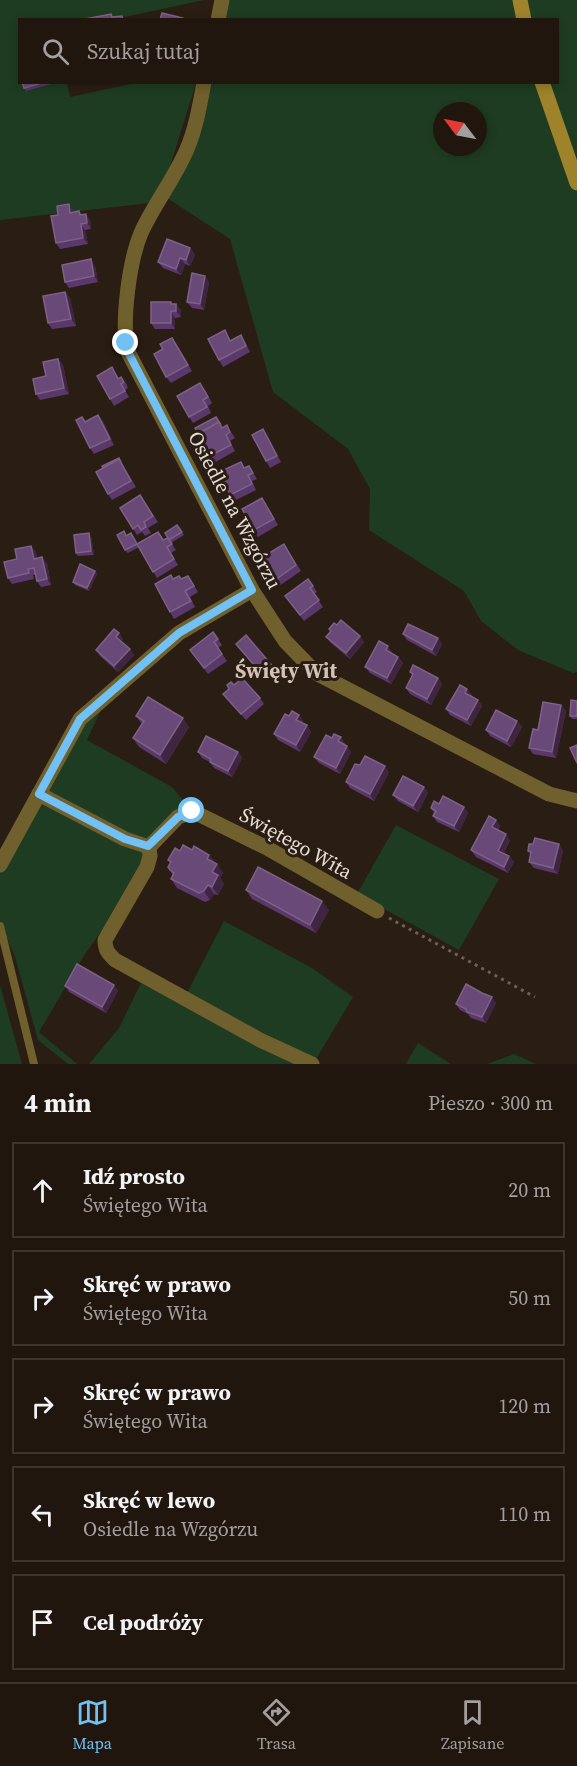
<!DOCTYPE html>
<html lang="pl">
<meta charset="utf-8">
<style>
body{margin:0;font-family:"Source Serif 4",serif;background:#281f17;color:#f1f3f6}
.compass{position:absolute;left:433px;top:102px;width:54px;height:54px;border-radius:50%;background:#20160e;box-shadow:0 3px 9px #0003;rotate:302deg}
.stop{position:absolute;width:18px;height:18px;margin:-14px;border:4px solid #71c1f5;border-radius:50%;background:#fff}
.stop.end{background:#71c1f5;border-color:#fff;box-shadow:0 2px 6px #0008}
.list{margin:0;padding:0;list-style:none}
h2{display:flex;justify-content:space-between;align-items:center;height:78px;margin:0;padding:0 24px;font-size:26px}
h2 small{font-size:20px;font-weight:400;color:#a29f9e}
.list li{display:grid;grid-template-columns:39px 1fr auto;gap:18px;align-items:center;box-sizing:border-box;height:96px;margin:0 12px 12px;padding:0 12px;border:2px solid #3d352e;border-radius:0px}
.list b{display:block;font-size:22px;white-space:nowrap}
.list p{margin:0;font-size:20px;white-space:nowrap;color:#a29f9e}
.list em{font-size:20px;font-style:normal;color:#a29f9e}
.icon{flex:none;width:33px;height:33px;fill:none;stroke:currentColor;stroke-width:2;stroke-linecap:round;stroke-linejoin:round}
.map{position:relative;flex:none;width:577px;height:1064px;overflow:hidden}
.search{position:absolute;background:#20160e;box-shadow:0 3px 9px #0003;left:18px;right:18px;top:18px;height:66px;display:flex;align-items:center;gap:15px;box-sizing:border-box;padding:0 21px;border-radius:0px;color:#a29f9e;font-size:22px}
.sheet{height:618px;background:#20160e}
nav{display:flex;justify-content:space-around;align-items:center;box-sizing:border-box;height:84px;border-top:2px solid #3d352e;background:#20160e;font-size:16px;color:#a29f9e}
nav a{display:grid;justify-items:center;gap:3px}
nav .on{color:#71c1f5}
.map>svg:first-child{display:block}
.green{fill:#1e3c21;fill-rule:evenodd}
.lines{fill:none;stroke-linecap:round;stroke-linejoin:round}
.path{stroke:#6b5f56;stroke-width:3;stroke-dasharray:3 4.5;stroke-linecap:butt}
.service{stroke:#70602d;stroke-width:8}
.minor{stroke:#70602d;stroke-width:15}
.secondary{stroke:#9e832b;stroke-width:15}
.wall{fill:#5a386b}
.shaded-wall{fill:#402543}
.building{fill:#694977;stroke:#7d6186;stroke-width:1.5}
.route{stroke:#71c1f5;stroke-width:8}
.labels{text-anchor:middle;dominant-baseline:central;stroke-width:6;stroke-linejoin:round;paint-order:stroke}
.street-label{font-size:20px;fill:#e8ded8;stroke:#2a1d13}
.neighbourhood-label{font-size:21px;font-weight:bold;fill:#d3c2b5;stroke:#2a1d13}
</style>
<div class="map">
<svg width="577" height="1064" viewBox="0 0 577 1064">
<rect width="100%" height="100%" fill="#2a1d13"/>
<g class="green">
<polygon points="0,0 204,0 115,19 20,20 20,82 67,83 70,97 135,83 196,83 159,202 0,220"/>
<path d="M227,0H577V672L573,673L518,650L481,621L464,591L369,530L370,489L348,449L273,392L230,239L167,198L211,83L558,82V20L223,19ZM442,111H478V147H442Z"/>
<polygon points="108,695 87,740 172,787 192,811 149,846 147,867 85,954 39,1032 77,1064 68,1064 38,1040 15,957 0,922 0,865 80,719"/>
<polygon points="396,825 499,879 459,950 357,894"/>
<polygon points="224,921 312,968 353,997 315,1061 187,993"/>
<polygon points="141,983 251,1043 301,1064 89,1064 119,1028"/>
<polygon points="0,985 22,1064 0,1064"/>
<polygon points="418,1043 451,1064 406,1064"/>
<polygon points="514,1054 536,1064 487,1064"/>
</g>
<g class="lines">
<polyline class="path" points="389,918 535,997"/>
<polyline class="service" points="0,926 34,1064"/>
<g class="minor">
<polyline points="218,20 222,0"/>
<path d="M204,82C200,104 196,128 187,149C175,178 154,204 141,233C129,262 122,319 127,350L252,590L285,641L316,673L549,794L577,801"/>
<polyline points="39,794 125,839 149,847 178,817 192,811 267,848 377,911"/>
<path d="M149,847L150,856L147,867L105,940C105,950 108,953 115,960L260,1040L312,1064"/>
<polyline points="0,865 80,719 179,633 252,590"/>
</g>
<g class="secondary">
<polyline points="520,0 524,20"/>
<polyline points="542,82 577,183"/>
</g>
</g>
<g class="wall">
<polygon points="22,82 51,82 51,84 26,91 24,88"/>
<polygon points="69,204 73,212 79,211 82,215 90,220 91,229 85,230 88,244 60,249 56,243 58,215"/>
<polygon points="190,248 195,255 190,266 185,264 181,275 163,268 158,262"/>
<polygon points="95,266 98,282 69,288 65,282"/>
<polygon points="209,282 204,310 192,308 187,302"/>
<polygon points="65,292 70,298 76,326 52,329 48,323"/>
<polygon points="172,304 181,310 181,317 175,318 175,329 155,329 151,323"/>
<polygon points="172,338 192,371 171,383 166,377 163,349"/>
<polygon points="231,340 245,342 250,352 223,367 219,360"/>
<polygon points="58,359 63,365 69,394 40,400 36,394"/>
<polygon points="116,373 119,378 126,383 128,388 125,390 129,397 114,406 110,399"/>
<polygon points="205,390 212,403 208,406 211,413 193,423 189,417"/>
<polygon points="103,421 114,445 94,454 90,448"/>
<polygon points="223,428 231,432 235,438 230,441 235,451 214,463 210,456"/>
<polygon points="267,435 281,462 270,468 266,461"/>
<polygon points="119,458 136,487 112,500 108,494 103,468"/>
<polygon points="249,466 257,479 252,481 256,490 234,501 230,495 245,468"/>
<polygon points="140,495 158,522 148,528 151,533 145,536 142,532 137,535 120,508"/>
<polygon points="262,498 278,525 258,537 253,528 250,530 245,524 246,516"/>
<polygon points="177,525 184,535 171,543 165,533"/>
<polygon points="127,535 138,544 164,540 172,544 176,550 171,553 178,565 157,578 139,547 128,553 125,550"/>
<polygon points="91,536 94,555 78,556 76,553"/>
<polygon points="284,544 301,571 279,586 261,558"/>
<polygon points="31,546 36,552 37,558 47,563 51,585 41,587 37,581 35,575 33,575 34,579 12,584 8,578 17,559"/>
<polygon points="95,571 97,574 89,591 75,585 73,582"/>
<polygon points="179,576 182,579 192,582 198,592 190,597 195,607 174,619 170,612 174,579"/>
<polygon points="308,579 317,592 314,594 323,607 304,621 285,596"/>
<polygon points="337,625 360,636 364,642 350,659 331,643 326,637 331,632 329,629"/>
<polygon points="213,632 222,645 218,648 227,661 208,674 190,650"/>
<polygon points="119,633 123,639 121,641 130,649 134,655 118,672 100,656 96,650"/>
<polygon points="403,634 442,644 436,656 407,640"/>
<polygon points="238,647 275,669 277,672 267,681"/>
<polygon points="392,652 391,653 398,657 403,663 391,684 370,673 365,667"/>
<polygon points="410,672 438,678 442,684 431,705 410,694 406,688 412,675"/>
<polygon points="234,685 260,698 264,704 246,720 223,694"/>
<polygon points="467,689 472,695 471,696 478,700 482,706 471,726 450,715 446,709"/>
<polygon points="577,701 577,719 572,719 570,716"/>
<polygon points="561,705 566,711 556,758 533,754 529,748 538,730"/>
<polygon points="299,715 303,721 302,723 307,725 311,732 300,752 278,740 274,734 289,716"/>
<polygon points="136,716 189,727 166,764 139,747 133,738 142,724"/>
<polygon points="517,721 522,727 511,747 490,736 486,730"/>
<polygon points="332,738 345,743 344,745 351,752 340,774 319,763 314,757"/>
<polygon points="198,752 238,752 242,758 232,777 214,768 210,762 202,758"/>
<polygon points="360,765 389,772 374,801 350,788 346,782"/>
<polygon points="424,787 428,793 418,812 398,801 393,795"/>
<polygon points="439,804 468,813 459,832 437,822 433,816 434,813 431,808"/>
<polygon points="496,820 500,826 498,830 510,840 504,853 509,856 514,862 508,873 476,857 471,850"/>
<polygon points="192,850 209,855 223,873 220,878 224,884 218,895 214,894 210,900 205,902 177,888 171,879 173,876 170,870 170,863 168,860 180,851"/>
<polygon points="563,850 558,874 534,868 529,862 531,855 528,851"/>
<polygon points="246,890 329,910 316,933 252,899"/>
<polygon points="114,985 118,991 106,1013 69,992 65,986"/>
<polygon points="482,993 496,1003 486,1023 471,1018 468,1014 460,1010 456,1004"/>
</g>
<g class="shaded-wall">
<polygon points="69,204 73,211 74,219 70,213"/>
<polygon points="86,214 90,220 91,229 87,223"/>
<polygon points="81,224 85,230 88,244 83,238"/>
<polygon points="190,248 195,255 190,266 186,260"/>
<polygon points="180,258 185,264 181,275 176,269"/>
<polygon points="91,259 95,266 98,282 94,276"/>
<polygon points="205,276 209,282 204,310 200,304"/>
<polygon points="65,292 70,298 76,326 71,319"/>
<polygon points="176,304 181,310 181,317 176,311"/>
<polygon points="171,311 175,318 175,329 171,323"/>
<polygon points="58,359 63,365 69,394 64,388"/>
<polygon points="98,415 103,421 114,445 110,439"/>
<polygon points="263,429 267,435 281,462 277,456"/>
<polygon points="89,533 91,536 94,555 91,551"/>
<polygon points="31,546 36,552 39,565 34,559"/>
<polygon points="42,557 47,563 51,585 47,579"/>
<polygon points="95,571 97,574 89,591 87,588"/>
<polygon points="119,633 123,639 120,643 116,637"/>
<polygon points="360,636 364,642 350,659 346,653"/>
<polygon points="438,638 442,644 436,656 432,650"/>
<polygon points="388,646 392,652 390,656 386,650"/>
<polygon points="130,649 134,655 118,672 114,666"/>
<polygon points="398,657 403,663 391,684 387,678"/>
<polygon points="438,678 442,684 431,705 427,699"/>
<polygon points="467,689 472,695 469,699 465,693"/>
<polygon points="478,700 482,706 471,726 467,720"/>
<polygon points="561,705 566,711 556,758 552,752"/>
<polygon points="299,715 303,721 301,726 296,720"/>
<polygon points="183,718 189,727 166,764 160,755"/>
<polygon points="517,721 522,727 511,747 507,741"/>
<polygon points="307,725 311,732 300,752 296,745"/>
<polygon points="341,737 345,743 343,748 338,741"/>
<polygon points="347,746 351,752 340,774 336,768"/>
<polygon points="238,752 242,758 232,777 228,771"/>
<polygon points="385,766 389,772 374,801 370,794"/>
<polygon points="424,787 428,793 418,812 413,806"/>
<polygon points="464,807 468,813 459,832 454,826"/>
<polygon points="496,820 500,826 496,833 492,827"/>
<polygon points="506,834 510,840 502,857 498,851"/>
<polygon points="559,844 563,850 558,874 553,868"/>
<polygon points="209,855 215,864 207,859"/>
<polygon points="509,856 514,862 508,873 504,867"/>
<polygon points="217,864 223,873 220,878 224,884 218,895 212,887 212,872"/>
<polygon points="208,885 214,894 210,900 204,891"/>
<polygon points="322,901 329,910 316,933 310,925"/>
<polygon points="114,985 118,991 106,1013 102,1007"/>
<polygon points="492,997 496,1003 486,1023 482,1017"/>
</g>
<g class="building">
<polygon points="162,13 183,18 183,20 160,20"/>
<polygon points="111,14 112,17 122,16 123,20 85,19"/>
<polygon points="22,82 45,82 24,88"/>
<polygon points="69,204 70,213 79,211 80,215 86,214 87,223 81,224 83,238 56,243 51,216 58,215 57,206"/>
<polygon points="167,239 190,248 186,260 180,258 176,269 158,262"/>
<polygon points="91,259 94,276 65,282 62,265"/>
<polygon points="192,273 205,276 200,304 187,302"/>
<polygon points="65,292 71,319 48,323 43,296"/>
<polygon points="151,302 171,302 171,304 176,304 176,311 171,311 171,323 151,323"/>
<polygon points="225,330 230,341 241,335 246,346 219,360 208,339"/>
<polygon points="172,338 188,365 166,377 154,354 163,349 160,344"/>
<polygon points="58,359 64,388 36,394 33,379 46,376 43,362"/>
<polygon points="112,367 118,379 121,377 124,382 121,384 125,391 110,399 97,376"/>
<polygon points="200,383 208,397 203,400 207,407 189,417 177,396"/>
<polygon points="98,415 110,439 90,448 76,420 82,417 85,422"/>
<polygon points="216,417 221,425 219,422 198,434 195,428"/>
<polygon points="219,422 222,428 227,425 230,432 226,435 231,445 210,456 198,434"/>
<polygon points="263,429 277,456 266,461 252,435"/>
<polygon points="119,458 121,462 119,459 103,468 102,466"/>
<polygon points="119,459 131,481 108,494 96,472"/>
<polygon points="241,462 244,468 249,466 253,473 248,475 252,484 230,495 219,472"/>
<polygon points="140,495 153,516 144,522 146,527 141,530 138,525 133,529 120,508"/>
<polygon points="262,498 274,519 254,530 249,522 245,524 242,519 246,516 242,509"/>
<polygon points="177,525 182,532 169,540 165,533"/>
<polygon points="124,531 126,536 131,533 137,544 125,550 117,535"/>
<polygon points="158,532 163,540 168,538 172,544 167,547 174,559 153,572 137,544"/>
<polygon points="89,533 91,551 76,553 74,535"/>
<polygon points="284,544 296,565 275,580 261,558"/>
<polygon points="31,546 34,559 42,557 47,579 37,581 34,568 28,569 29,573 8,578 4,562 17,559 15,549"/>
<polygon points="80,564 95,571 87,588 73,582"/>
<polygon points="171,575 173,579 179,576 181,579 188,576 194,586 185,591 191,601 170,612 155,584"/>
<polygon points="308,579 313,586 310,588 319,600 300,615 285,596"/>
<polygon points="341,620 360,636 346,653 326,637 331,631 329,629 334,623 337,625"/>
<polygon points="408,624 438,638 432,650 403,634"/>
<polygon points="114,629 119,633 116,637 130,649 114,666 96,650"/>
<polygon points="213,632 218,639 214,642 222,654 204,668 190,650"/>
<polygon points="246,635 275,669 265,678 236,644"/>
<polygon points="379,641 388,646 386,650 398,657 387,678 365,667"/>
<polygon points="413,665 438,678 427,699 406,688 413,674 410,672"/>
<polygon points="242,678 260,698 241,714 223,694 229,689 227,685 231,682 234,685"/>
<polygon points="460,685 467,689 465,693 478,700 467,720 446,709"/>
<polygon points="148,697 183,718 160,755 133,738 144,721 136,716"/>
<polygon points="571,700 577,701 577,716 570,716"/>
<polygon points="543,702 561,705 552,752 529,748 533,729 538,730"/>
<polygon points="496,710 517,721 507,741 486,730"/>
<polygon points="292,711 299,715 296,720 307,725 296,745 274,734 285,714 289,716"/>
<polygon points="334,734 341,737 338,741 347,746 336,768 314,757 326,735 332,738"/>
<polygon points="206,736 238,752 228,771 210,762 211,759 198,752"/>
<polygon points="577,745 577,763 570,748"/>
<polygon points="365,756 385,766 370,794 346,782 355,764 360,765"/>
<polygon points="403,776 424,787 413,806 393,795"/>
<polygon points="443,796 464,807 454,826 433,816 436,811 431,808 434,801 439,804"/>
<polygon points="489,816 496,820 492,827 506,834 498,851 509,856 504,867 471,850"/>
<polygon points="535,838 559,844 553,868 529,862 531,852 528,851 529,844 533,844"/>
<polygon points="183,845 192,850 194,846 209,855 207,859 217,864 212,872 218,875 212,887 208,885 204,891 199,893 171,879 174,873 170,870 168,867 171,862 168,860 175,848 180,851"/>
<polygon points="258,867 322,901 310,925 246,890"/>
<polygon points="77,964 114,985 102,1007 65,986"/>
<polygon points="466,984 482,993 492,997 482,1017 467,1012 466,1009 456,1004"/>
</g>
<g class="lines">
<polyline class="route" points="126,343 127,350 252,590 179,633 80,719 39,794 125,839 148,846 178,817 192,811"/>
</g>
<g class="labels">
<g class="street-label">
<text transform="translate(235 510) rotate(62)">Osiedle na Wzgórzu</text>
<text transform="translate(296 843) rotate(29)">Świętego Wita</text>
</g>
<g class="neighbourhood-label">
<text x="286" y="670">Święty Wit</text>
</g>
</g>
</svg>
<svg class="compass" viewBox="-18 -18 36 36"><path d="M0-13l5 13h-10z" fill="#e53935"/><path d="M0 13l5-13h-10z" fill="#a29f9e"/></svg>
<div class="stop" style="left:192px;top:811px"></div>
<div class="stop end" style="left:126px;top:343px"></div>
<div class="search"><svg class="icon" aria-label="search" viewBox="0 0 24 24"><circle cx="10" cy="10" r="6"/><path d="M15 15l6 6"/></svg>Szukaj tutaj</div>
</div>
<section class="sheet">
<h2>4 min<small>Pieszo · 300 m</small></h2>
<ul class="list">
<li><svg class="icon" aria-label="ahead" viewBox="0 0 24 24"><path d="M12 20V5M6 11l6-6 6 6"/></svg><div><b>Idź prosto</b><p>Świętego Wita</p></div><em>20 m</em></li>
<li><svg class="icon" aria-label="right" viewBox="0 0 24 24"><path d="M7 20v-9h11M14 6l5 5-5 5"/></svg><div><b>Skręć w prawo</b><p>Świętego Wita</p></div><em>50 m</em></li>
<li><svg class="icon" aria-label="right" viewBox="0 0 24 24"><path d="M7 20v-9h11M14 6l5 5-5 5"/></svg><div><b>Skręć w prawo</b><p>Świętego Wita</p></div><em>120 m</em></li>
<li><svg class="icon" aria-label="left" viewBox="0 0 24 24"><path d="M17 20v-9H6M10 6l-5 5 5 5"/></svg><div><b>Skręć w lewo</b><p>Osiedle na Wzgórzu</p></div><em>110 m</em></li>
<li><svg class="icon" aria-label="arrive" viewBox="0 0 24 24"><path d="M6 21V4h12l-3 4 3 4H6"/></svg><div><b>Cel podróży</b></div></li>
</ul>
</section>
<nav>
<a class="on"><svg class="icon" aria-label="map" viewBox="0 0 24 24"><path d="M3 6l6-2 6 2 6-2v14l-6 2-6-2-6 2zM9 4v14M15 6v14"/></svg>Mapa</a>
<a><svg class="icon" aria-label="directions" viewBox="0 0 24 24"><path d="M12 3l9 9-9 9-9-9zM9 14v-3h6M13 9l2 2-2 2"/></svg>Trasa</a>
<a><svg class="icon" aria-label="saved" viewBox="0 0 24 24"><path d="M7 4h10v16l-5-4-5 4z"/></svg>Zapisane</a>
</nav>
